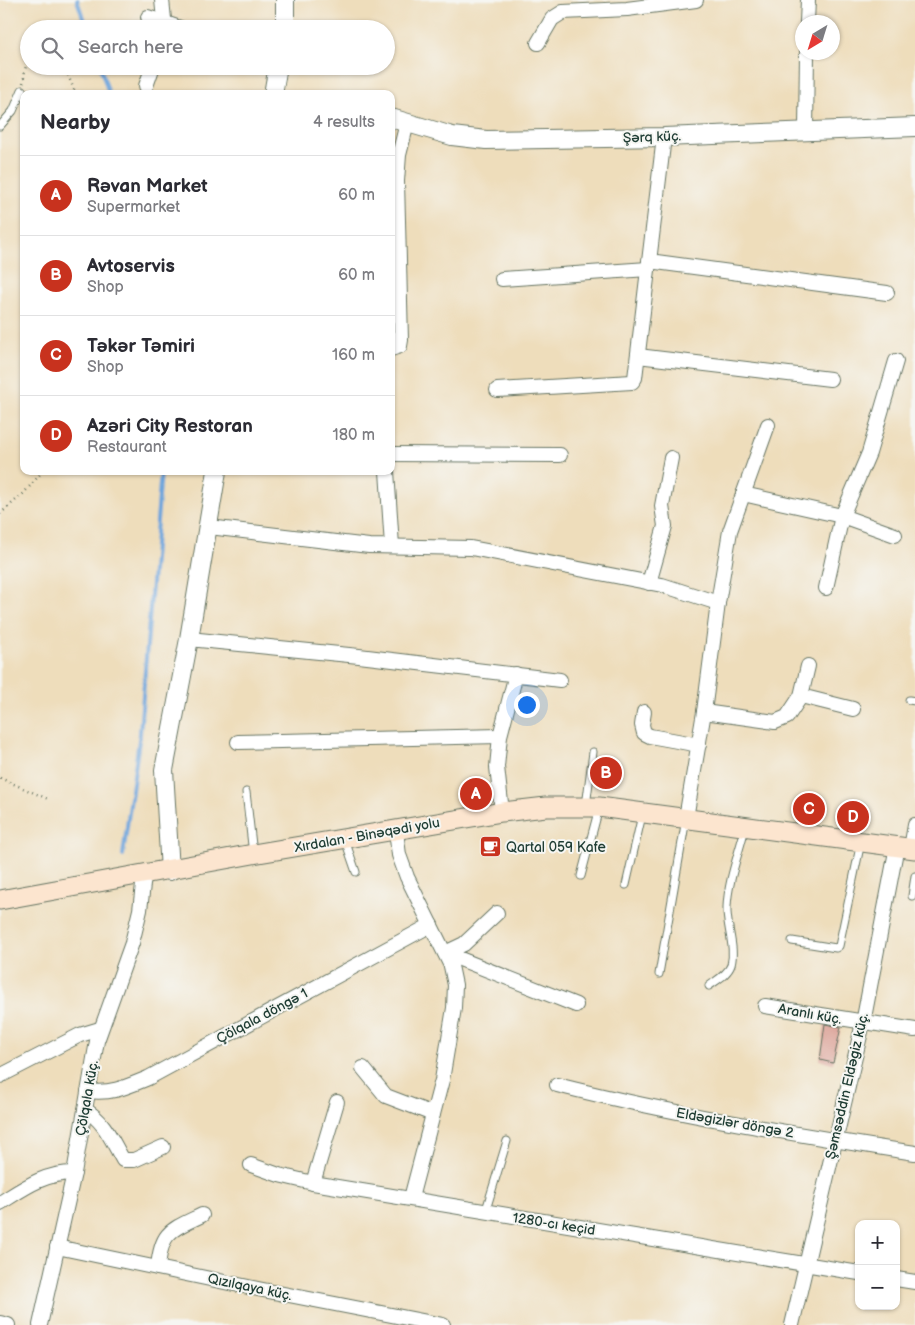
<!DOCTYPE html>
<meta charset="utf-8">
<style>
body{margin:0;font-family:"Balsamiq Sans",sans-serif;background:#f7f7f7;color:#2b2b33}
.controls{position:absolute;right:15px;bottom:15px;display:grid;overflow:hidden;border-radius:10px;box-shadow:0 1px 4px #0004}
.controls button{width:45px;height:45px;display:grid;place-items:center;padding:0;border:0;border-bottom:1px solid #e1e1e2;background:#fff;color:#2b2b33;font:25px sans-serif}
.compass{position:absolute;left:795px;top:15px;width:45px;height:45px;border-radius:50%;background:#fff;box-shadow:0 1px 4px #0004;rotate:218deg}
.you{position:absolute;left:526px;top:704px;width:18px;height:18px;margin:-12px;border:4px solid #fff;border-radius:50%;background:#1a73e8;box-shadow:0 0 0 8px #1a73e833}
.badge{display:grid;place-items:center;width:32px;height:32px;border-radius:50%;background:#c8321e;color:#fff;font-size:16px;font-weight:700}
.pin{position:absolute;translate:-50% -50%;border:2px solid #fff;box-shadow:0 1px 5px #0006}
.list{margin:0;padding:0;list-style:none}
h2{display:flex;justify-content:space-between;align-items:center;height:65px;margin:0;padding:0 20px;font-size:21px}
h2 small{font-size:16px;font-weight:400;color:#7c7c81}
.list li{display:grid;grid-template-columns:32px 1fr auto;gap:15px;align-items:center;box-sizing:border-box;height:80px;padding:0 20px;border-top:1px solid #e1e1e2}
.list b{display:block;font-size:19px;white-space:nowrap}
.list p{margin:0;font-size:16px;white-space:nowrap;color:#7c7c81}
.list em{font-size:16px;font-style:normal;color:#7c7c81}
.icon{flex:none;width:28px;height:28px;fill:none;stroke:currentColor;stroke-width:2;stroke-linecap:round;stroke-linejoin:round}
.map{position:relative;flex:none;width:915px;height:1325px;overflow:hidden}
.search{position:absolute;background:#fff;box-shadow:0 1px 4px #0004;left:20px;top:20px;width:375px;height:55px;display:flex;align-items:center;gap:12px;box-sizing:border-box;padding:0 18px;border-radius:28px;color:#7c7c81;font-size:19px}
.panel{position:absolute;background:#fff;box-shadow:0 1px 4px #0004;left:20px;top:90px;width:375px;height:385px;border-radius:10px}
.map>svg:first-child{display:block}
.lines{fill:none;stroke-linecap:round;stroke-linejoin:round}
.stream{stroke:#6ea5dc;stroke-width:4}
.building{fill:#dba196}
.service-casing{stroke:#677563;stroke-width:9}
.minor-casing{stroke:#677563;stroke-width:16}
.tertiary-casing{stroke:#677563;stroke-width:20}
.secondary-casing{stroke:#677563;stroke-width:21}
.path{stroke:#677563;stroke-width:2.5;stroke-dasharray:1 4;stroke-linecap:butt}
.service{stroke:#fff;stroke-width:7}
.minor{stroke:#fff;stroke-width:14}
.tertiary{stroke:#fff;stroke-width:18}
.secondary{stroke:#fce5cf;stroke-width:19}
.labels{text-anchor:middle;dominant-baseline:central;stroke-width:4;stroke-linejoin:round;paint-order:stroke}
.street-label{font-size:14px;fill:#1f3d34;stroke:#f6f6f2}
.poi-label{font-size:14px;fill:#1f3d34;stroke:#f6f6f2;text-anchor:start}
</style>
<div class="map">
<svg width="915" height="1325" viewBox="0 0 915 1325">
<rect width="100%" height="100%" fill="#f6f6f2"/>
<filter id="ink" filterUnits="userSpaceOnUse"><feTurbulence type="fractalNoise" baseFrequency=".02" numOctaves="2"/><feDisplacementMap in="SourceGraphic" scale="10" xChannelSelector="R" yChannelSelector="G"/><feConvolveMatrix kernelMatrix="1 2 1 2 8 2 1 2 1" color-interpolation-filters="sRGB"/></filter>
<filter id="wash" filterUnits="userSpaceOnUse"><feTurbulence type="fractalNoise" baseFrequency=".0096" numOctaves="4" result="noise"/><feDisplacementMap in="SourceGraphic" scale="20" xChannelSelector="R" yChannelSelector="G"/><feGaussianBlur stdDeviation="1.12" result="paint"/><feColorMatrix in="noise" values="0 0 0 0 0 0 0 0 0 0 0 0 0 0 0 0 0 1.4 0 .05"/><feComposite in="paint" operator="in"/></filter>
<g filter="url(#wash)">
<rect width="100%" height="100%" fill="#edb"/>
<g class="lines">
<g class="stream">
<polyline points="77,0 87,29"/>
<polyline points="100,66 109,94"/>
<polyline points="123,855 140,733 161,471"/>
</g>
</g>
<g id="blocks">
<polygon class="building" points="825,1024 841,1027 833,1063 820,1060"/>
</g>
</g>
<g filter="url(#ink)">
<use href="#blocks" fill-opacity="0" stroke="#677563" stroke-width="1"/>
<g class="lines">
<defs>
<g id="service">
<polyline points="0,126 13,111 22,90"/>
<polyline points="909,700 915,701"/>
<polyline points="246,792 253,854"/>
<polyline points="586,806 593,752"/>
<polyline points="345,840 356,872"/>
<polyline points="581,876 599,808"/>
<polyline points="626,885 642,815"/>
<polyline points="912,896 915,876"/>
<polyline points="792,941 836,948 839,946 861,842"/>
<polyline points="659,974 686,819"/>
<path d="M709,986C717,980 728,974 731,965C736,947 726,926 727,907C728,881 739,853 745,828"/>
<polyline points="485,1213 507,1141"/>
</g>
<g id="minor">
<polyline points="162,0 165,29"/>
<polyline points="148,17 183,29"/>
<polyline points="807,22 808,0"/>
<polyline points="538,43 552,19 563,12 627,9 696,0"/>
<polyline points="146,86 153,66"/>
<polyline points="806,131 807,52"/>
<polyline points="649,261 887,293"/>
<polyline points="502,279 648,269"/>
<polyline points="391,349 400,346 401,340 397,181 399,155 407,123"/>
<polyline points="638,356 830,379"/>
<polyline points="497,390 632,382 635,378 664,137"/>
<polyline points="391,454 560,455"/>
<polyline points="387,471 392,546"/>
<polyline points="743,494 842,516 895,535"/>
<polyline points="209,527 369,546 471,548 662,585 718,603"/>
<polyline points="649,583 665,526 662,506 671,458"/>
<polyline points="826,588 842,516 869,453 896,361"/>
<polyline points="189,639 359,656 560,680"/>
<polyline points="801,696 808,666"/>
<polyline points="644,712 642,725 644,733 650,736 699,745"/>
<polyline points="704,712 775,722 787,717 801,696 853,709"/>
<polyline points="238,742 500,736"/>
<polyline points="502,812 497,767 500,736 516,674"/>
<polyline points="686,818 704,712 718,603 730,531 768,425"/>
<polyline points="396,831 399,855 407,877 451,966 455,985 454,1008 442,1080 411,1198"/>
<polyline points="911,848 915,825"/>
<polyline points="497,913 464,944 445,953 576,1005"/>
<polyline points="765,1006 915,1030"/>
<polyline points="363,1068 386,1096 433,1114"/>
<polyline points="0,1076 80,1035 100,1029"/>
<path d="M557,1085C676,1115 795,1134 915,1153"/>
<path d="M88,1091C112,1094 126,1087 148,1078L431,925"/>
<path d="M85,1110C104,1120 112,1141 123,1160H134L163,1147"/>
<polyline points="251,1165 279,1175 313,1183 859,1273"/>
<polyline points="313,1183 337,1102"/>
<path d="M0,1203C24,1188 44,1173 74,1173"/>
<polyline points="57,1247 258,1289 443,1325"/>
<path d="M158,1268C161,1231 171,1230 202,1215"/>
<polyline points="896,1279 915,1282"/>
<polyline points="0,1323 8,1325"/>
<polyline points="40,1325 74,1173 97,1041 132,943 140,910 144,876"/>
<polyline points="792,1325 863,1023 897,846"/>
</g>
<g id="tertiary">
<polyline points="285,0 285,29"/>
<polyline points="273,94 278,66"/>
<polyline points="391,118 452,136 486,140 664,137 915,127"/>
<polyline points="170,871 164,770 189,639 217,471"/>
</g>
<polyline id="secondary" points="0,900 253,854 502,812 546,807 599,807 915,849"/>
</defs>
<use href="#service" class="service-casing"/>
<use href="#minor" class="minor-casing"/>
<use href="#tertiary" class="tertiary-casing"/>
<use href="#secondary" class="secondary-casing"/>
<g class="path">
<polyline points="64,66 76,94"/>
<polyline points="23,83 29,47"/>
<polyline points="0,514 23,494 43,471"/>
<polyline points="0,778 48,799"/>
</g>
<use href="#service" class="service"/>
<use href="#minor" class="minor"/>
<use href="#tertiary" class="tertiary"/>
<use href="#secondary" class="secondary"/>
</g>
</g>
<defs>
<symbol id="cafe-square" viewBox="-11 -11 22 22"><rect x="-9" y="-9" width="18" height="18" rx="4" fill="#c8321e" stroke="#f6f6f2"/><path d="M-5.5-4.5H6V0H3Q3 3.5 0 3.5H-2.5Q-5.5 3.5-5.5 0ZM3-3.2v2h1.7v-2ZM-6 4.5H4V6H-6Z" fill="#fff"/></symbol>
</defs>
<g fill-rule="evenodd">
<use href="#cafe-square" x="478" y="834" width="25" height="25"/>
</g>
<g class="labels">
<g class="street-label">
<text transform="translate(652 137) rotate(-2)">Şərq küç.</text>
<text transform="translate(367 835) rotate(-10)">Xırdalan - Binəqədi yolu</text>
<text transform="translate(810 1014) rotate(10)">Aranlı küç.</text>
<text transform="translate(262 1016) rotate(-28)">Çölqala döngə 1</text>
<text transform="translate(847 1086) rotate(-77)">Şəmsəddin Eldəgiz küç.</text>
<text transform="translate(87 1098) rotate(-80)">Çölqala küç.</text>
<text transform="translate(735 1123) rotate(10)">Eldəgizlər döngə 2</text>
<text transform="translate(554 1224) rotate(9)">1280-cı keçid</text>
<text transform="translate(250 1287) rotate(12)">Qızılqaya küç.</text>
</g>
<g class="poi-label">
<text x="506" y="847">Qartal 059 Kafe</text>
</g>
</g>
</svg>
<div class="controls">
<button>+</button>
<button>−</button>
</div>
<svg class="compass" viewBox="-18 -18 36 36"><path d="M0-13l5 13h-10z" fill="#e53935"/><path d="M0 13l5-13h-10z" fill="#7c7c81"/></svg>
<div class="you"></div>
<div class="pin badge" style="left:476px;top:794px">A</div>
<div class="pin badge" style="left:606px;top:773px">B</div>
<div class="pin badge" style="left:809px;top:809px">C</div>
<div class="pin badge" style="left:853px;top:817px">D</div>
<div class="search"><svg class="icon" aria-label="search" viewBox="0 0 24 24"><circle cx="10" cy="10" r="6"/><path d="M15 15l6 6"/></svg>Search here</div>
<section class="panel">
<h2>Nearby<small>4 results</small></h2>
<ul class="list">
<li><span class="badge">A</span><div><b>Rəvan Market</b><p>Supermarket</p></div><em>60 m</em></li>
<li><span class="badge">B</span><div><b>Avtoservis</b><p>Shop</p></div><em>60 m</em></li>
<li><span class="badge">C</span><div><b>Təkər Təmiri</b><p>Shop</p></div><em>160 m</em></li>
<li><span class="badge">D</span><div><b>Azəri City Restoran</b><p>Restaurant</p></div><em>180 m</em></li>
</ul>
</section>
</div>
